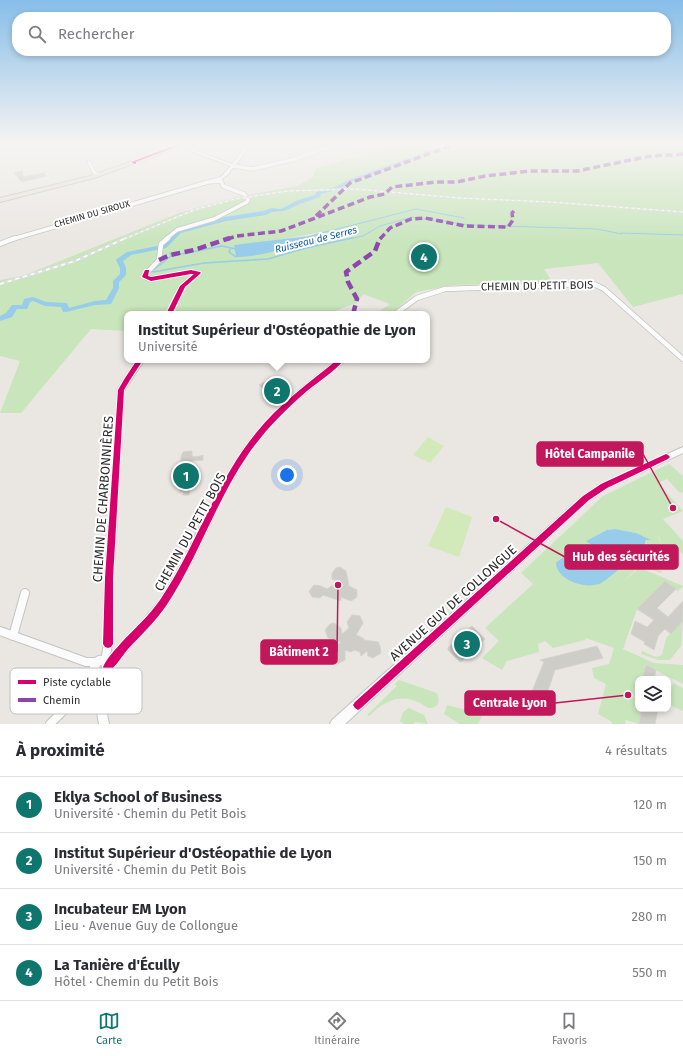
<!DOCTYPE html>
<html lang="fr">
<meta charset="utf-8">
<style>
body{margin:0;font-family:"Fira Sans",sans-serif;background:#f2f2f3;color:#2b2b33}
.controls{position:absolute;right:12px;bottom:12px;display:grid;overflow:hidden;border-radius:8px;box-shadow:0 2px 6px #0003}
.controls button{width:36px;height:36px;display:grid;place-items:center;padding:0;border:0;border-bottom:1px solid #e1e1e2;background:#fff;color:#2b2b33;font:20px sans-serif}
.you{position:absolute;left:287px;top:475px;width:14px;height:14px;margin:-10px;border:3px solid #fff;border-radius:50%;background:#1a73e8;box-shadow:0 0 0 6px #1a73e833}
.badge{display:grid;place-items:center;width:26px;height:26px;border-radius:50%;background:#0f766e;color:#fff;font-size:13px;font-weight:700}
.pin{position:absolute;translate:-50% -50%;border:2px solid #fff;box-shadow:0 1px 4px #0006}
.popup{position:absolute;left:124px;top:311px;width:306px;height:52px;box-sizing:border-box;display:grid;place-content:center;border-radius:8px;background:#fff;filter:drop-shadow(0 1px 3px #0005);font-size:13px;white-space:nowrap;color:#7c7c81}
.popup b{font-size:15px;color:#2b2b33}
.popup::after{content:'';position:absolute;left:50%;top:100%;margin-left:-8px;border:8px solid transparent;border-top-color:#fff}
.list{margin:0;padding:0;list-style:none}
h2{display:flex;justify-content:space-between;align-items:center;height:52px;margin:0;padding:0 16px;font-size:17px}
h2 small{font-size:13px;font-weight:400;color:#7c7c81}
.list li{display:grid;grid-template-columns:26px 1fr auto;gap:12px;align-items:center;box-sizing:border-box;height:56px;padding:0 16px;border-top:1px solid #e1e1e2}
.list b{display:block;font-size:15px;white-space:nowrap}
.list p{margin:0;font-size:13px;white-space:nowrap;color:#7c7c81}
.list em{font-size:13px;font-style:normal;color:#7c7c81}
.icon{flex:none;width:22px;height:22px;fill:none;stroke:currentColor;stroke-width:2;stroke-linecap:round;stroke-linejoin:round}
.map{position:relative;flex:none;width:683px;height:724px;overflow:hidden}
.search{position:absolute;background:#fff;box-shadow:0 2px 6px #0003;left:12px;right:12px;top:12px;height:44px;display:flex;align-items:center;gap:10px;box-sizing:border-box;padding:0 14px;border-radius:16px;color:#7c7c81;font-size:15px}
.sheet{height:276px;background:#fff}
nav{display:flex;justify-content:space-around;align-items:center;box-sizing:border-box;height:56px;border-top:1px solid #e1e1e2;background:#fff;font-size:11px;color:#7c7c81}
nav a{display:grid;justify-items:center;gap:2px}
nav .on{color:#0f766e}
.map>svg:first-child{display:block}
.green{fill:#c8e5bc;fill-rule:evenodd}
.pitch{fill:#d2e9b9}
.water{fill:#97ccea}
.lines{fill:none;stroke-linecap:round;stroke-linejoin:round}
.stream-far1{stroke:#97ccea;stroke-width:1}
.stream{stroke:#97ccea;stroke-width:1.5}
.river{fill:#97ccea;fill-rule:evenodd}
.building{fill:#cfcdc8;stroke:#d5d3ce}
.minor-far3-casing{stroke:#c3c3c3;stroke-width:5}
.minor-far2-casing{stroke:#c3c3c3;stroke-width:6}
.minor-far1-casing{stroke:#c3c3c3;stroke-width:8}
.minor-casing{stroke:#c3c3c3;stroke-width:10}
.tertiary-casing{stroke:#c3c3c3;stroke-width:2}
.secondary-casing{stroke:#c3c3c3;stroke-width:2}
.primary-casing{stroke:#c6c4c2;stroke-width:2}
.minor-far3{stroke:#fcfbfb;stroke-width:3.5}
.minor-far2{stroke:#fcfbfb;stroke-width:4.5}
.minor-far1{stroke:#fcfbfb;stroke-width:5.5}
.minor{stroke:#fcfbfb;stroke-width:8}
.tertiary{fill:#fcfbfb;fill-rule:evenodd}
.secondary{fill:#fcfbfb;fill-rule:evenodd}
.primary{fill:#e7e4d5;fill-rule:evenodd}
.rail-far1-casing{stroke:#dededf;stroke-width:2}
.rail-casing{stroke:#dededf;stroke-width:3}
.rail-far1{stroke:#fff;stroke-width:1;stroke-dasharray:3;stroke-linecap:butt}
.rail{stroke:#fff;stroke-width:1.5;stroke-dasharray:4;stroke-linecap:butt}
.quiet-far1{stroke:#8e44ad;stroke-width:3.5;stroke-dasharray:7 3.5;stroke-linecap:butt}
.quiet{stroke:#8e44ad;stroke-width:4.5;stroke-dasharray:9 4.5;stroke-linecap:butt}
.cycleway-casing{stroke:#fff;stroke-width:2}
.cycleway{fill:#d6006c;fill-rule:evenodd}
.labels{text-anchor:middle;dominant-baseline:central;stroke-width:4;stroke-linejoin:round;paint-order:stroke}
.far-street-label{font-size:9px;fill:#2c2c2c;stroke:#fff}
.far-water-label{font-size:10px;font-style:italic;fill:#0f5c9c;stroke:#fff}
.street-label{font-size:11px;fill:#2c2c2c;stroke:#fff}
.near-street-label{font-size:13px;fill:#2c2c2c;stroke:#fff}
.key{fill:#fff;stroke:#c0c0c0;stroke-width:1}
.key-label{font-size:11px;fill:#2c2c2c}
.leader{fill:none;stroke:#c2185b;stroke-width:1.5}
.callout-dot{fill:#c2185b;stroke:#fff;stroke-width:1.5}
.callout{fill:#c2185b;stroke:#c2185b;stroke-width:1.5}
.callout-label{font-size:12px;text-anchor:middle;font-weight:bold;fill:#fff}
</style>
<div class="map">
<svg width="683" height="724" viewBox="0 0 683 724">
<rect width="100%" height="100%" fill="#eae7e2"/>
<g class="green">
<path d="M400,144H683V294L633,307L598,263L544,269L553,283L454,285L416,292L391,314H375L390,304L363,294L357,303L326,314H127V331L91,329L21,413H0L20,361L0,356V280L23,276L179,213L238,197L297,186L312,178L316,168ZM327,231L276,250L236,256L234,245L268,242Z"/>
<path d="M669,464L683,476V492L680,493L667,479L658,483L683,511L663,519L683,541V554L672,547L652,566L658,570L662,571L661,573L648,568L647,563C656,555 665,548 658,535L660,543L658,551L635,565L639,566L623,582L638,569H643L683,586L678,591L665,581L637,609L623,649L654,663L683,665V684L645,665L642,679H638V709L639,712L645,715L640,718L639,724L626,720L625,724H612V722L598,714L606,684L594,678L592,668L609,664L614,648L586,638L585,640L553,648L545,641L538,644L539,652L507,661L502,670L482,658L499,641L485,628L533,584L521,573L603,496ZM615,529L636,533L647,540C645,543 646,547 644,549C633,566 600,547 586,541L607,530Z"/>
<polygon points="683,621 681,646 670,660 658,660 641,654 642,651 656,657 662,655 666,638"/>
<path d="M399,680L437,693C440,699 439,707 432,708C427,709 423,704 418,702C399,693 383,702 369,716L367,715L397,686L395,684Z"/>
<polygon points="673,683 683,688 683,711 668,704"/>
<polygon points="447,705 483,714 478,724 460,724 444,714"/>
<polygon points="409,708 424,715 428,724 415,722 414,724 404,724 400,721 403,712"/>
</g>
<g class="pitch">
<polygon points="428,437 444,446 430,463 413,455"/>
<polygon points="446,507 472,517 459,557 428,546"/>
</g>
<g class="water">
<path d="M326,231L327,232C316,235 310,239 301,242C281,250 257,257 236,257L234,245L309,236Z"/>
<path d="M615,529L636,533L651,540H646C644,546 644,553 637,555C629,559 592,547 586,541L607,530Z"/>
<path d="M572,550C580,552 615,562 619,569C613,574 606,581 599,584C584,589 557,580 556,563Z"/>
</g>
<g class="lines">
<g class="stream-far1">
<polyline points="326,232 416,209 464,218"/>
<polyline points="348,239 363,236 380,226 412,217 470,225 597,229 622,234 621,233 683,235"/>
</g>
<g class="stream">
<polyline points="231,248 229,252 236,257"/>
<polyline points="170,253 171,256 152,271 153,272 204,263 268,259 306,248 352,238"/>
<polyline points="171,256 222,246 236,249"/>
</g>
<polygon class="river" points="448,144 455,144 354,181 337,190 321,194 320,197 300,204 284,211 272,212 266,215 226,221 181,233 166,248 131,255 123,261 126,268 126,275 119,282 119,288 111,304 95,305 66,312 63,312 61,307 45,306 33,301 30,302 27,309 17,309 12,317 0,321 0,316 6,313 12,305 22,305 24,299 33,297 46,302 67,303 69,308 95,301 106,300 113,288 113,281 120,274 120,268 116,260 117,259 127,252 162,245 177,231 225,217 264,211 271,208 281,209 296,201 315,195 316,192 333,188 350,179"/>
</g>
<g class="building">
<polygon points="22,171 23,177 44,173 47,176 22,182 14,173"/>
<polygon points="268,380 280,390 284,388 292,393 278,402 271,396 262,393 265,391 259,385"/>
<polygon points="192,451 192,456 197,457 203,455 203,460 192,461 190,490 189,495 183,495 183,491 180,492 181,457 183,452"/>
<polygon points="340,567 346,571 349,586 357,590 357,597 351,601 341,597 341,601 323,595 320,598 312,597 309,591 314,585 321,586 327,589 339,581 332,579 332,573 336,568"/>
<polygon points="665,581 676,589 657,608 668,617 683,601 683,621 671,634 665,629 658,636 654,650 644,644 645,642 631,634 635,621 647,627 654,620 637,609"/>
<polygon points="352,615 360,616 363,623 356,635 363,638 364,640 378,642 380,646 381,653 373,658 368,656 367,651 361,656 360,652 354,650 351,652 345,650 345,660 337,664 332,663 330,660 330,651 341,642 328,638 325,630 330,624 334,623 341,628 342,634 349,628 347,622"/>
<polygon points="472,626 485,639 461,662 459,661 448,650 448,648 460,637 460,633 464,633"/>
<polygon points="597,646 603,658 555,670 540,714 526,706 544,662 540,660"/>
<polygon points="646,665 656,670 654,679 642,679"/>
<polygon points="639,709 658,709 655,724 639,724 641,714 639,712"/>
</g>
<g class="lines">
<defs>
<g id="minor-far3">
<polyline points="89,162 94,172 98,175"/>
<polyline points="233,166 253,169 295,159 338,144"/>
<polyline points="233,166 249,144"/>
<polyline points="220,179 208,182 220,181"/>
<polyline points="13,239 208,182"/>
<polyline points="166,239 177,230 214,219 247,202 248,199 244,194 223,186"/>
</g>
<g id="minor-far2">
<polyline points="168,238 161,244 159,260 145,275 147,278 151,279 191,272 198,273 183,286 169,314"/>
<polyline points="0,244 15,238"/>
<polyline points="395,314 417,298 445,289 594,284 604,289 683,359"/>
<polyline points="139,362 140,360"/>
<polyline points="339,362 341,360"/>
</g>
<g id="minor-far1">
<polyline points="113,520 121,390 140,361"/>
<path d="M208,520C224,487 241,453 266,426C288,401 315,382 340,361"/>
</g>
<g id="minor">
<polyline points="0,631 86,662 97,662"/>
<polyline points="13,636 25,593"/>
<polyline points="105,661 108,644 109,578 113,519"/>
<polyline points="108,667 163,603 187,562 208,519"/>
<polyline points="80,694 93,682"/>
<polyline points="50,724 72,702 95,688"/>
</g>
<g id="tertiary">
<polygon points="184,144 188,144 195,150 234,165 234,167 230,171 230,173 222,179 225,186 224,187 222,187 218,179 224,174 225,172 231,166 193,152"/>
<path d="M98,656C106,655 110,659 112,666L110,674L107,677V701L105,704L109,724H99L96,706L88,682L91,673L90,668V664L93,659ZM100,665L103,666L102,668L100,669L99,668Z"/>
</g>
<polygon id="secondary" points="683,447 683,453 607,488 589,500 345,724 330,724 332,720 583,496 601,484"/>
<polygon id="primary" points="181,144 188,144 94,178 0,202 0,198 90,176"/>
</defs>
<use href="#minor-far3" class="minor-far3-casing"/>
<use href="#minor-far2" class="minor-far2-casing"/>
<use href="#minor-far1" class="minor-far1-casing"/>
<use href="#minor" class="minor-casing"/>
<use href="#tertiary" class="tertiary-casing"/>
<use href="#secondary" class="secondary-casing"/>
<use href="#primary" class="primary-casing"/>
<use href="#minor-far3" class="minor-far3"/>
<use href="#minor-far2" class="minor-far2"/>
<use href="#minor-far1" class="minor-far1"/>
<use href="#minor" class="minor"/>
<use href="#tertiary" class="tertiary"/>
<use href="#secondary" class="secondary"/>
<use href="#primary" class="primary"/>
<defs>
<polyline id="rail-far1" points="124,239 194,210 235,199 287,191 356,189 459,198 550,202 683,212"/>
<polyline id="rail" points="0,284 75,261 126,238"/>
</defs>
<use href="#rail-far1" class="rail-far1-casing"/>
<use href="#rail" class="rail-casing"/>
<use href="#rail-far1" class="rail-far1"/>
<use href="#rail" class="rail"/>
<g class="quiet-far1">
<polyline points="316,216 350,183 455,144"/>
<polyline points="227,239 237,236 281,231 370,197 385,194 392,187 436,182 457,182 485,176 530,171 577,171 650,156 683,154"/>
<polyline points="380,239 390,228 411,219 425,218 465,226 508,227 513,220 512,213 514,211"/>
</g>
<g class="quiet">
<polyline points="159,260 170,255 194,250 230,238"/>
<polyline points="353,314 357,299 348,282 346,272 375,251 380,238"/>
</g>
<defs>
<g id="cycleway">
<polygon points="178,144 184,144 136,162 136,164 134,164 131,162"/>
<polygon points="145,270 149,270 149,271 148,276 151,277 191,270 200,272 201,273 185,287 172,314 166,314 180,286 194,274 191,274 151,281 142,277"/>
<polygon points="137,360 143,360 130,380 124,390 113,578 113,644 111,647 108,648 105,647 103,644 105,578 118,390 125,378"/>
<path d="M337,360H344C334,372 319,381 307,391C284,411 264,431 247,456C215,503 198,558 166,606C155,622 141,635 128,649C123,655 114,669 108,672L105,670L103,667C107,658 115,650 121,643C134,629 149,616 160,600C196,547 215,483 256,433C279,404 309,383 337,360Z"/>
<polygon points="666,454 668,455 670,457 668,459 607,488 589,500 361,708 358,710 355,708 353,705 355,702 583,496 601,484"/>
</g>
</defs>
<use href="#cycleway" class="cycleway-casing"/>
<use href="#cycleway" class="cycleway"/>
</g>
<linearGradient id="sky" x2="0" y2="1"><stop stop-color="#87bee9"/><stop offset="0.59" stop-color="#f6f4f2"/><stop offset="1" stop-color="#f6f4f2" stop-opacity="0"/></linearGradient>
<rect width="683" height="245" fill="url(#sky)"/>
<g class="labels">
<g class="far-street-label">
<text transform="translate(92 214) rotate(-16)">CHEMIN DU SIROUX</text>
</g>
<g class="far-water-label">
<text transform="translate(316 240) rotate(-14)">Ruisseau de Serres</text>
</g>
<g class="street-label">
<text transform="translate(537 286) rotate(-1)">CHEMIN DU PETIT BOIS</text>
</g>
<g class="near-street-label">
<text transform="translate(103 499) rotate(-86)">CHEMIN DE CHARBONNIÈRES</text>
<text transform="translate(190 532) rotate(-61)">CHEMIN DU PETIT BOIS</text>
<text transform="translate(453 603) rotate(-42)">AVENUE GUY DE COLLONGUE</text>
</g>
</g>
<rect x="10" y="668" width="132" height="46" rx="6" class="key"/>
<rect x="18" y="680" width="18" height="4" fill="#d6006c"/>
<rect x="18" y="698" width="18" height="4" fill="#8e44ad"/>
<g class="key-label">
<text x="43" y="686">Piste cyclable</text>
<text x="43" y="704">Chemin</text>
</g>
<path class="leader" d="M673 508L643 454M496 519L565 557M338 585L337 652M628 695L555 703"/>
<g class="callout-dot">
<circle cx="673" cy="508" r="4"/>
<circle cx="496" cy="519" r="4"/>
<circle cx="338" cy="585" r="4"/>
<circle cx="628" cy="695" r="4"/>
</g>
<g class="callout">
<rect x="537" y="442" width="106" height="24" rx="4"/>
<rect x="565" y="545" width="113" height="24" rx="4"/>
<rect x="261" y="640" width="76" height="24" rx="4"/>
<rect x="465" y="691" width="90" height="24" rx="4"/>
</g>
<g class="callout-label">
<text x="590" y="458">Hôtel Campanile</text>
<text x="621" y="561">Hub des sécurités</text>
<text x="299" y="656">Bâtiment 2</text>
<text x="510" y="707">Centrale Lyon</text>
</g>
</svg>
<div class="controls">
<button><svg class="icon" aria-label="layers" viewBox="0 0 24 24"><path d="M12 4l9 5-9 5-9-5zM3 14l9 5 9-5"/></svg></button>
</div>
<div class="you"></div>
<div class="pin badge" style="left:186px;top:476px">1</div>
<div class="pin badge" style="left:277px;top:391px">2</div>
<div class="popup"><b>Institut Supérieur d'Ostéopathie de Lyon</b>Université</div>
<div class="pin badge" style="left:467px;top:644px">3</div>
<div class="pin badge" style="left:424px;top:257px">4</div>
<div class="search"><svg class="icon" aria-label="search" viewBox="0 0 24 24"><circle cx="10" cy="10" r="6"/><path d="M15 15l6 6"/></svg>Rechercher</div>
</div>
<section class="sheet">
<h2>À proximité<small>4 résultats</small></h2>
<ul class="list">
<li><span class="badge">1</span><div><b>Eklya School of Business</b><p>Université · Chemin du Petit Bois</p></div><em>120 m</em></li>
<li><span class="badge">2</span><div><b>Institut Supérieur d'Ostéopathie de Lyon</b><p>Université · Chemin du Petit Bois</p></div><em>150 m</em></li>
<li><span class="badge">3</span><div><b>Incubateur EM Lyon</b><p>Lieu · Avenue Guy de Collongue</p></div><em>280 m</em></li>
<li><span class="badge">4</span><div><b>La Tanière d'Écully</b><p>Hôtel · Chemin du Petit Bois</p></div><em>550 m</em></li>
</ul>
</section>
<nav>
<a class="on"><svg class="icon" aria-label="map" viewBox="0 0 24 24"><path d="M3 6l6-2 6 2 6-2v14l-6 2-6-2-6 2zM9 4v14M15 6v14"/></svg>Carte</a>
<a><svg class="icon" aria-label="directions" viewBox="0 0 24 24"><path d="M12 3l9 9-9 9-9-9zM9 14v-3h6M13 9l2 2-2 2"/></svg>Itinéraire</a>
<a><svg class="icon" aria-label="saved" viewBox="0 0 24 24"><path d="M7 4h10v16l-5-4-5 4z"/></svg>Favoris</a>
</nav>
